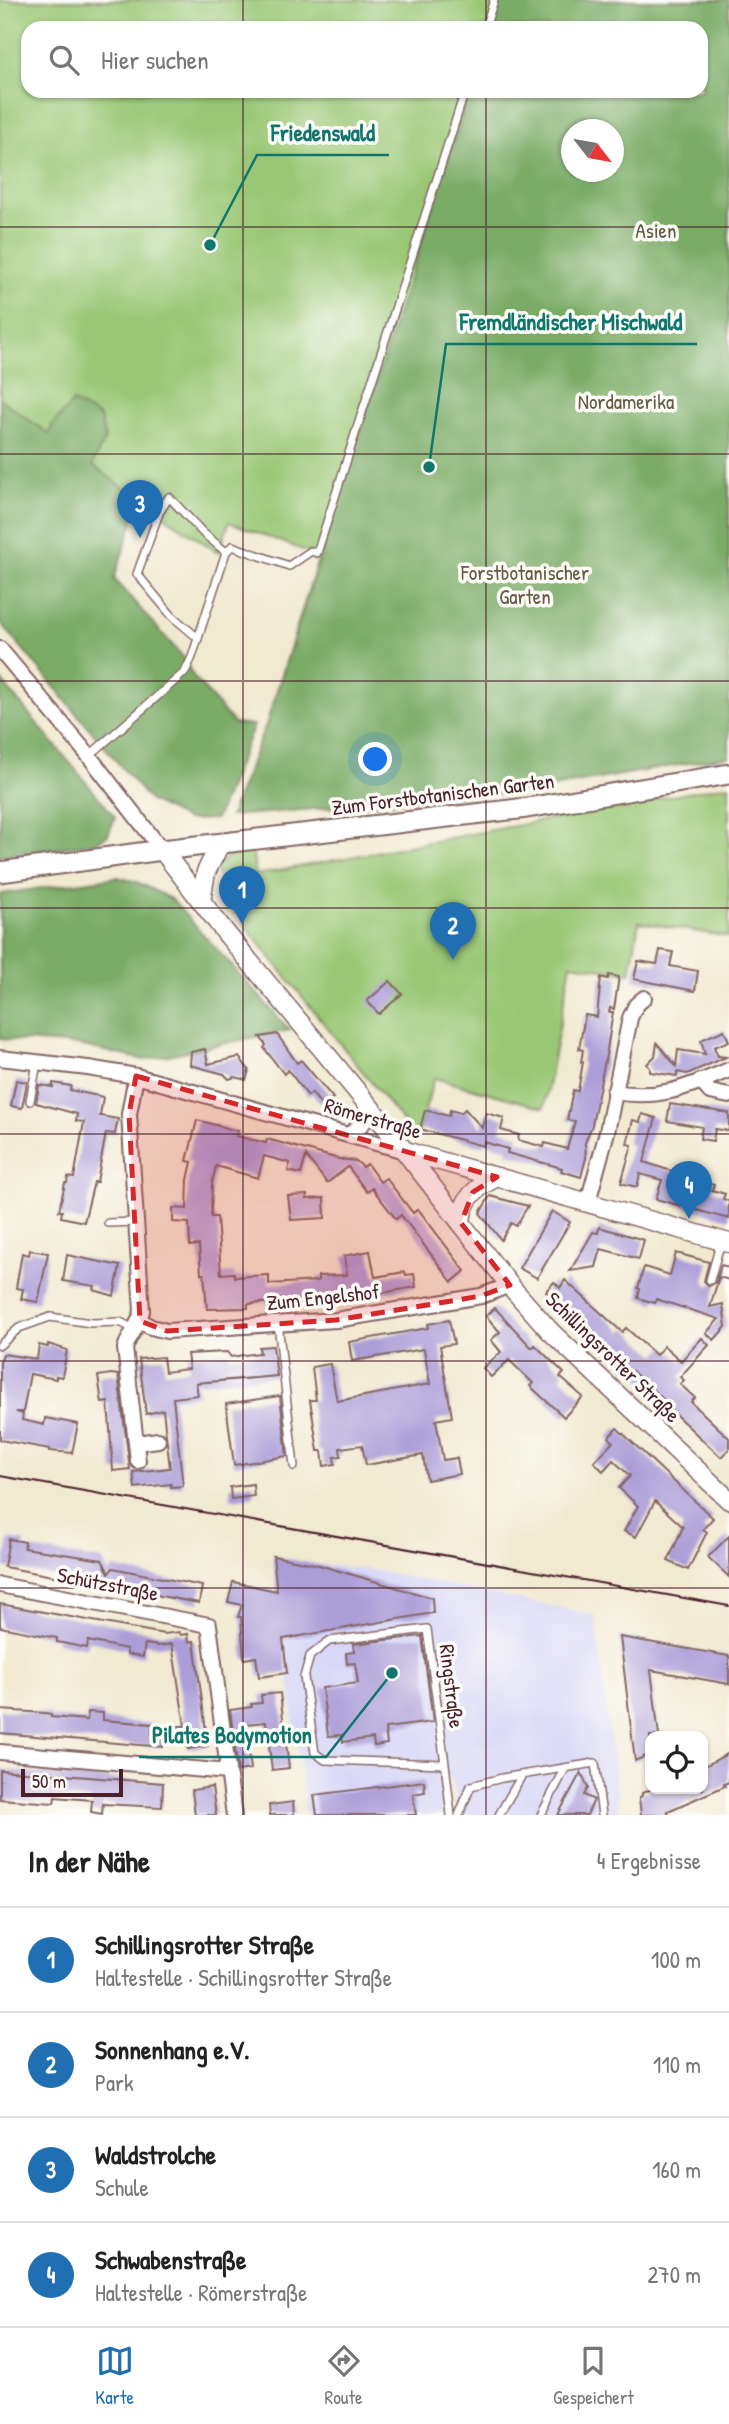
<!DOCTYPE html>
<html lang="de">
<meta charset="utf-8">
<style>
body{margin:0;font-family:"Patrick Hand",sans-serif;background:#f6f6f6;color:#222}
.controls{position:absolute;right:21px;bottom:21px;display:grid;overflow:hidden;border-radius:14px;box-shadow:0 2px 5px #0004}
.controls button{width:63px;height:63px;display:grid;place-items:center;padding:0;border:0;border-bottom:2px solid #e0e0e0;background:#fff;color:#222;font:35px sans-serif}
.compass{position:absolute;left:561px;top:119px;width:63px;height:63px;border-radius:50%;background:#fff;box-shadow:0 2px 5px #0004;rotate:121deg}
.scale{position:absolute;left:21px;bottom:18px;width:102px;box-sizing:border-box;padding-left:7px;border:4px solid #4a1f2b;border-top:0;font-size:19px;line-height:24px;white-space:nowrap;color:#4a1f2b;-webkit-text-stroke:5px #fdfcf7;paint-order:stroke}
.you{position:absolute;left:376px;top:760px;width:24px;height:24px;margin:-18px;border:5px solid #fff;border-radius:50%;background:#1a73e8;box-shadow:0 0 0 10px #1a73e833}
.badge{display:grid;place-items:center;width:46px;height:46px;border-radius:50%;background:#1f6fb2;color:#fff;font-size:23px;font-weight:700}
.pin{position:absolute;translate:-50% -58px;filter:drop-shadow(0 2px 4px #0008)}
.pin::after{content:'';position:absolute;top:37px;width:24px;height:21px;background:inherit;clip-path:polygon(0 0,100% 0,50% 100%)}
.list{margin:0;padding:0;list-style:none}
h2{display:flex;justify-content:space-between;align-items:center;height:91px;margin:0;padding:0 28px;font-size:30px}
h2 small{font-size:23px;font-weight:400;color:#767676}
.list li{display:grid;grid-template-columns:46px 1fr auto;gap:21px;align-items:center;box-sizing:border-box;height:105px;padding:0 28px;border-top:2px solid #e0e0e0}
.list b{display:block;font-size:26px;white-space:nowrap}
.list p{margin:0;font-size:23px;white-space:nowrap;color:#767676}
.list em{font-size:23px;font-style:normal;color:#767676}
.icon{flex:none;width:38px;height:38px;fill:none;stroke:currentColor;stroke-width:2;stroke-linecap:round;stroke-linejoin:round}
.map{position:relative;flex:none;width:729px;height:1815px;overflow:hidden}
.search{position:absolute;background:#fff;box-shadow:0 2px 5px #0004;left:21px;right:21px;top:21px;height:77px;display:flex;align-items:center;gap:18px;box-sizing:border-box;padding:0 24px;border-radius:21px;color:#767676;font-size:26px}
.sheet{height:511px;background:#fff}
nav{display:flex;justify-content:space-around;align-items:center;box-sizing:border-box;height:98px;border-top:2px solid #e0e0e0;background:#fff;font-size:19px;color:#767676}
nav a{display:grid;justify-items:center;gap:4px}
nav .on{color:#1f6fb2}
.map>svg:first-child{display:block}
.built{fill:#d8d7f8}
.green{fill:#99c775;stroke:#727350;stroke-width:2;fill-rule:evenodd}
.forest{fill:#7aac66;stroke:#626648;stroke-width:2;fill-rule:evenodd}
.building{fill:#ab9dd8}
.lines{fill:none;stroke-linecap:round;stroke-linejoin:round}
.service-casing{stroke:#846665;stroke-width:10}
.minor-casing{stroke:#846665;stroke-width:18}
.tertiary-casing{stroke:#846665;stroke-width:21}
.secondary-casing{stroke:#846665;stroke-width:23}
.service{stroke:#fff;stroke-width:7}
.minor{stroke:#fff;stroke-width:14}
.tertiary{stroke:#fff;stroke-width:18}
.secondary{stroke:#fff;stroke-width:19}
.tram{stroke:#4a1f2b;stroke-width:2}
.marked{fill:#d62828;fill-opacity:0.2;stroke:#d62828;stroke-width:5;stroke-dasharray:14 9;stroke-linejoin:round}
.grid{fill:none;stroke:#4a1f2b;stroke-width:2;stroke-opacity:0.55}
.labels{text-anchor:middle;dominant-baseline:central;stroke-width:7;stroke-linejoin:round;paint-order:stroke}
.park-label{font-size:21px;fill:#665a45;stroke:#fdfcf7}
.street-label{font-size:21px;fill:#4a1f2b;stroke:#fdfcf7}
.leader{fill:none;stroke:#0f766e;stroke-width:2.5}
.callout-dot{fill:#0f766e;stroke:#fdfcf7;stroke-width:2.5}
.callout-label{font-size:23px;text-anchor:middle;font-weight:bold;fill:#0f766e;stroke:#fdfcf7;stroke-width:7;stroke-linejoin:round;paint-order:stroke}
</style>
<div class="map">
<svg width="729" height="1815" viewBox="0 0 729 1815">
<rect width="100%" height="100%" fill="#fdfcf7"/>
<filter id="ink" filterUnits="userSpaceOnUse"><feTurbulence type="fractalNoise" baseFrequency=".0143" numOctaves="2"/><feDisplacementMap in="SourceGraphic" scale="14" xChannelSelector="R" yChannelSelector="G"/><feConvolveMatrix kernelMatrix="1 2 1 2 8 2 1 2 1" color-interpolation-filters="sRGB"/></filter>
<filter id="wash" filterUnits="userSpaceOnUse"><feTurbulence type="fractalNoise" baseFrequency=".00686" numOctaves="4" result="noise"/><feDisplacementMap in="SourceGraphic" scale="28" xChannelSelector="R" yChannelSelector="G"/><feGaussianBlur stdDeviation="1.57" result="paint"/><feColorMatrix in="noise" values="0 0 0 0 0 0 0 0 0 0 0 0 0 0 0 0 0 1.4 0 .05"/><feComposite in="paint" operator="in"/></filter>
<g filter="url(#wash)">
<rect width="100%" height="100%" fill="#f1e9d0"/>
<polygon class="built" points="273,1556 319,1565 367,1569 595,1615 620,1815 457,1815 452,1778 435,1779 441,1784 445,1815 306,1815"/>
<g class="green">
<path d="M0,0H729V756L529,791L230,816L267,722L319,556L229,522L219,553L140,500L0,399ZM28,28H701V91H28ZM572,130H614V172H572Z"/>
<path d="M729,785V937L639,922L630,973L571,964L544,1108L434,1078L417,1139L242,922L244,920L239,914H235L215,869C225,855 236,853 252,850L256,875Z"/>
</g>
<g class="forest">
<path d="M500,0H729V756L529,791L230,816L267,722L470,91H701V28H490ZM572,130H614V172H572Z"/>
<polygon points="0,399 49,434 52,425 73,402 100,417 105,439 92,465 140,500 114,579 184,658 193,676 234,724 254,725 216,819 187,820 150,801 0,622"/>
<polygon points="0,679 115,817 108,835 95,843 0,856"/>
<polygon points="117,877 137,882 171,899 290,1030 144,1060 78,1045 0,1039 0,894"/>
</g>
<g id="blocks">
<g class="building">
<polygon points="660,950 673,952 670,966 698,971 695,991 634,979 638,961 657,964"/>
<polygon points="609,975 619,977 614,1009 610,1008 609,1012 613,1012 607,1050 592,1125 585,1143 586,1158 581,1177 561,1171 562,1168 507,1153 508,1149 484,1142 483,1146 420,1129 425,1110 449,1116 450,1110 461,1113 465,1109 482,1128 486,1113 504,1118 501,1130 519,1135 518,1140 544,1147 545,1143 567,1149 575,1121 567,1120 573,1090 578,1091 583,1062 581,1062 583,1050 579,1049 585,1015 597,1017 601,977 608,979"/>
<polygon points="390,981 402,994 379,1014 367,1001"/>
<polygon points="724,1030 729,1041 714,1047 718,1056 726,1057 687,1074 677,1072 677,1076 650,1072 650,1068 647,1064 655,1056 657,1043 676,1066 678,1050 705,1054 701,1040"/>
<polygon points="277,1034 297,1063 301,1060 333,1098 322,1106 312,1093 308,1096 288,1070 284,1074 264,1048 266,1045 260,1037"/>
<polygon points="205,1049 208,1064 239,1057 249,1070 246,1080 235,1077 229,1079 224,1074 190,1065 191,1052"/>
<polygon points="16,1080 27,1082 22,1108 11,1106"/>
<polygon points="53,1083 71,1086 70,1090 103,1097 100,1116 118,1119 115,1134 106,1133 97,1182 94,1182 84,1222 61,1217 62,1211 59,1211 65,1183 67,1183 68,1177 74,1178 84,1122 76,1121 77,1114 36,1103 39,1085 53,1087"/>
<polygon points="670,1104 729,1113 729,1131 715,1129 713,1141 700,1139 702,1127 667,1121"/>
<polygon points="642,1114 656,1118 644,1162 714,1185 712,1190 725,1194 723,1199 729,1201 729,1219 656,1199 662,1180 640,1174 637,1187 621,1183 632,1145 627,1144 633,1120 640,1122"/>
<polygon points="197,1120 238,1131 236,1136 266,1143 267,1139 343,1160 341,1159 356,1161 363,1167 367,1164 380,1182 386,1178 413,1213 418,1209 465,1271 452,1282 401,1215 396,1219 372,1188 367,1192 348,1167 327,1183 306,1156 301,1174 288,1171 290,1163 264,1156 258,1178 216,1166 212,1183 211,1217 217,1217 221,1274 234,1273 235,1277 269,1275 269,1284 318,1281 318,1276 347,1275 344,1256 370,1251 375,1277 405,1272 406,1275 414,1274 416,1287 331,1302 290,1305 289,1301 248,1304 248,1308 207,1309 204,1274 201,1274 199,1245 190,1246 189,1223 173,1222 173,1208 187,1209 188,1180 192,1162 187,1161"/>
<polygon points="307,1195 307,1199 324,1198 325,1218 291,1220 288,1196"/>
<polygon points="490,1196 528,1206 516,1226 511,1223 501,1240 480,1213"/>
<polygon points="552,1211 570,1222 537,1278 519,1268"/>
<polygon points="599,1227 644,1240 639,1259 601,1249 596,1267 570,1271 593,1232 598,1233"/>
<polygon points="30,1250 48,1253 38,1302 21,1299 23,1289 16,1288 22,1253 29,1255"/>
<polygon points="676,1253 709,1262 704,1281 709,1286 716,1282 721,1265 729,1267 729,1280 719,1277 710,1307 723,1304 726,1327 714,1340 706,1333 719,1319 656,1299 655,1303 638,1298 640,1289 638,1288 644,1267 670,1275"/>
<polygon points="67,1255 120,1266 114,1296 94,1290 95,1286 63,1281"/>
<polygon points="565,1280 622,1332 626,1328 656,1355 664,1346 681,1361 702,1338 709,1345 680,1377 684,1380 680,1384 695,1398 691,1402 729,1438 729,1449 721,1457 663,1403 665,1401 652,1389 646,1389 646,1384 632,1371 631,1372 581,1328 546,1291 554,1282 560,1288"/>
<polygon points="495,1308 532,1348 535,1345 564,1373 560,1377 583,1397 564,1417 530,1386 533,1383 509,1360 491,1377 483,1368 501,1352 491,1340 500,1332 486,1316"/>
<polygon points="449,1320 454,1344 440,1346 452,1417 436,1420 443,1460 457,1458 460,1474 427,1480 423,1455 366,1465 362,1445 340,1448 341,1456 334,1457 335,1464 324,1466 322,1451 318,1451 310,1400 316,1400 312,1367 330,1364 337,1401 430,1384 424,1349 352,1361 349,1342 428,1328 428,1324"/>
<polygon points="48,1344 67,1350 62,1377 56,1376 56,1379 30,1374 23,1412 16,1412 23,1414 22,1420 44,1425 45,1418 78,1424 72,1453 49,1451 50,1449 0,1440 0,1362 3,1354 37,1359 39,1345 48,1347"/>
<polygon points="273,1346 277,1376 196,1383 198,1395 173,1398 183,1486 171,1487 171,1484 135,1488 133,1472 170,1468 163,1410 146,1414 139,1359 163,1357 165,1372 189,1369 187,1354 227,1352 231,1357 237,1356 260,1353 259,1347"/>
<polygon points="111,1374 118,1375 130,1469 113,1471 108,1402 102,1403 98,1376"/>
<polygon points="280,1396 287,1456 234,1465 226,1404"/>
<polygon points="617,1428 713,1518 703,1529 707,1532 688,1570 668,1561 683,1527 655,1501 636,1537 624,1531 638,1506 619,1488 630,1476 613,1460 603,1471 594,1462 613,1442 609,1437"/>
<polygon points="253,1484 254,1496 231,1499 230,1487"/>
<polygon points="729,1536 729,1577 708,1557"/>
<polygon points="9,1539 25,1542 24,1548 102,1560 109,1573 113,1568 202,1586 199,1603 4,1567"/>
<polygon points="273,1556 319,1565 432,1598 433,1613 283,1639 287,1673 259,1677 256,1657 244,1659 241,1617 238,1617 242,1605 228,1602 233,1582 277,1591"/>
<polygon points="0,1604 164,1634 179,1632 181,1635 188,1634 189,1642 194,1641 208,1746 188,1749 187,1743 181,1744 179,1726 185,1726 172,1644 159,1646 145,1644 143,1657 127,1654 127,1649 88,1641 87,1648 57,1642 57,1638 0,1627"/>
<polygon points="422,1636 433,1722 385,1728 387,1744 374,1746 373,1738 343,1742 342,1735 328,1736 322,1688 358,1683 355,1663 347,1664 346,1653 354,1652 353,1644"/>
<polygon points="620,1637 729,1656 729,1684 651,1670 659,1736 650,1736 650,1754 635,1761"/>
<polygon points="280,1693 289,1768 272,1770 266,1722 245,1724 251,1769 238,1771 230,1710 252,1707 251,1704 262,1703 261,1695"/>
<polygon points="0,1710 45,1713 51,1714 51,1717 87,1720 88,1712 103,1713 103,1720 152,1724 152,1734 163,1735 163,1747 0,1733"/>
<polygon points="729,1753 729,1782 724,1784 725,1786 668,1811 668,1815 641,1815 639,1798 642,1796 642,1793 652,1789 703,1789 703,1767"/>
<polygon points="0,1770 163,1783 162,1807 103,1804 102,1814 91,1812 92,1800 55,1797 54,1803 0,1799"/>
<polygon points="581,1772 588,1788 584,1795 594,1800 587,1815 558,1815"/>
<polygon points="424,1781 425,1792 413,1794 416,1815 317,1815 314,1795"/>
<polygon points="212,1787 216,1815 195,1815 192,1790"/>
<polygon points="293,1802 294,1815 270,1815 269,1805"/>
</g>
</g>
</g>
<g filter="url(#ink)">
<use href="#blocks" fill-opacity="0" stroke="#846665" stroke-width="2"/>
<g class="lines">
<defs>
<g id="service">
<polyline points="485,28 494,0"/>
<polyline points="198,638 172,616 137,574 159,513 169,497 203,533 226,552"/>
<polyline points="89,756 185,672 192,657 226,552 232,546 289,566 311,551 317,553 465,91"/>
<polyline points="30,1101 37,1063"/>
<polyline points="108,1223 136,1222"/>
<polyline points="710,1280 721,1241"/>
<polyline points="278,1323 294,1466"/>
<polyline points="0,1345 19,1328 50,1317 91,1323 120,1322 134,1329"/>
<polyline points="445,1764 427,1629 329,1641 310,1656 304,1677 315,1753 325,1760 445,1764 451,1815"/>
<polyline points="459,1815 471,1786 502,1778 595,1763 602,1815"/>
<polyline points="499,1815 522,1775"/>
<polyline points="541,1815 565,1769"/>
</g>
<g id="minor">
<polyline points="0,649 89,756 162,850"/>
<polyline points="0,1058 88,1068 136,1076 405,1151"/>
<path d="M136,1076L129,1114L142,1311C139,1325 130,1334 125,1348L138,1461"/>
<polyline points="701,1081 710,1092 729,1096"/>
<path d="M614,1092C660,1100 688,1087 729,1070"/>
<polyline points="349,1135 364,1122 370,1107"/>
<polyline points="588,1202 607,1132 630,1018 636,1005 644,998"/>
<polyline points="140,1321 151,1327 167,1331 336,1320 481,1296 510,1285"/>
<polyline points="137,1443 158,1440"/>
<polyline points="0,1585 209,1625 234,1815"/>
<polyline points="0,1752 228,1772"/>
</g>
<g id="tertiary">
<polyline points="162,850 225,932 370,1107 512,1288 550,1331 729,1500"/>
<polyline points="201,901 206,872 220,844"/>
<polyline points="405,1151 729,1243"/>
<path d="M461,1223C462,1199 476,1187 497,1177"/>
</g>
<polyline id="secondary" points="0,872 162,850 527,808 729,774"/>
</defs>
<use href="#service" class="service-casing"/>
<use href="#minor" class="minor-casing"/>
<use href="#tertiary" class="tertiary-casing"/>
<use href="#secondary" class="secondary-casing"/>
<use href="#service" class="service"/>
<use href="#minor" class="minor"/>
<use href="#tertiary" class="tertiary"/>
<use href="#secondary" class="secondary"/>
<polyline class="tram" points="0,1476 729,1606"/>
</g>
</g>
<path class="marked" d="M136,1076L497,1177L473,1192L461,1223L510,1285L481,1296L336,1320L167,1331L140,1321L129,1114Z"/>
<path class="grid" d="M243,0V28M486,0V28M243,91V1815M486,91V1815M0,227H729M0,454H729M0,681H729M0,908H729M0,1134H729M0,1361H729M0,1588H729"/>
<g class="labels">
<g class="park-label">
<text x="656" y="230">Asien</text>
<text x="626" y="401">Nordamerika</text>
<text x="525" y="572">Forstbotanischer<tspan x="525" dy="24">Garten</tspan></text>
</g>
<g class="street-label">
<text transform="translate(443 794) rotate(-7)">Zum Forstbotanischen Garten</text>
<text transform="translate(373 1118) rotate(16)">Römerstraße</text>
<text transform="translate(323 1297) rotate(-6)">Zum Engelshof</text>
<text transform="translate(613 1357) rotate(44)">Schillingsrotter Straße</text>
<text transform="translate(108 1584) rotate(11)">Schützstraße</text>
<text transform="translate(452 1686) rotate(83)">Ringstraße</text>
</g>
</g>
<path class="leader" d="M210 245L257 155H389M429 467L446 344H697M392 1673L326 1757H139"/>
<g class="callout-dot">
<circle cx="210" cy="245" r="7"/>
<circle cx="429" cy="467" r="7"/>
<circle cx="392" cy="1673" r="7"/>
</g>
<g class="callout-label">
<text x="323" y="141">Friedenswald</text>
<text x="571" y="330">Fremdländischer Mischwald</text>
<text x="232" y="1743">Pilates Bodymotion</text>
</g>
</svg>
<div class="controls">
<button><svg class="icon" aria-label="locate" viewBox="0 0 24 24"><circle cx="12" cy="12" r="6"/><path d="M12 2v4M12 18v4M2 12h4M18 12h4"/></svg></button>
</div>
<svg class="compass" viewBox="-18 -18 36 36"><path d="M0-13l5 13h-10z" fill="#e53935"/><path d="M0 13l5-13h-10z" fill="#767676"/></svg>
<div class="scale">50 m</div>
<div class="you"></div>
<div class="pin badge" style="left:242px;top:924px">1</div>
<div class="pin badge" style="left:453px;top:960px">2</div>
<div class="pin badge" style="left:140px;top:538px">3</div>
<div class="pin badge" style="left:689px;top:1219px">4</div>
<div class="search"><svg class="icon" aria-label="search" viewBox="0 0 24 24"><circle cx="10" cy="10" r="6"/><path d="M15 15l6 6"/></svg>Hier suchen</div>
</div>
<section class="sheet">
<h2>In der Nähe<small>4 Ergebnisse</small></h2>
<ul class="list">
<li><span class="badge">1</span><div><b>Schillingsrotter Straße</b><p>Haltestelle · Schillingsrotter Straße</p></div><em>100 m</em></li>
<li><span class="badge">2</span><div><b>Sonnenhang e.V.</b><p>Park</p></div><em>110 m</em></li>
<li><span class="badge">3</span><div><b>Waldstrolche</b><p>Schule</p></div><em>160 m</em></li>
<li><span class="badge">4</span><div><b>Schwabenstraße</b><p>Haltestelle · Römerstraße</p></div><em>270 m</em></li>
</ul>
</section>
<nav>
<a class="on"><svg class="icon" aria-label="map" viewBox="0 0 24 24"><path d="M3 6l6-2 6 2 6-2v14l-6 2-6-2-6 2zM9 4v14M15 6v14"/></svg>Karte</a>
<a><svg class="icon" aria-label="directions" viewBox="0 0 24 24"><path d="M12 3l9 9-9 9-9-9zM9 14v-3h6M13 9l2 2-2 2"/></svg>Route</a>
<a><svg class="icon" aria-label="saved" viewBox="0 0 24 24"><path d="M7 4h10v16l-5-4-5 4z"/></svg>Gespeichert</a>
</nav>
